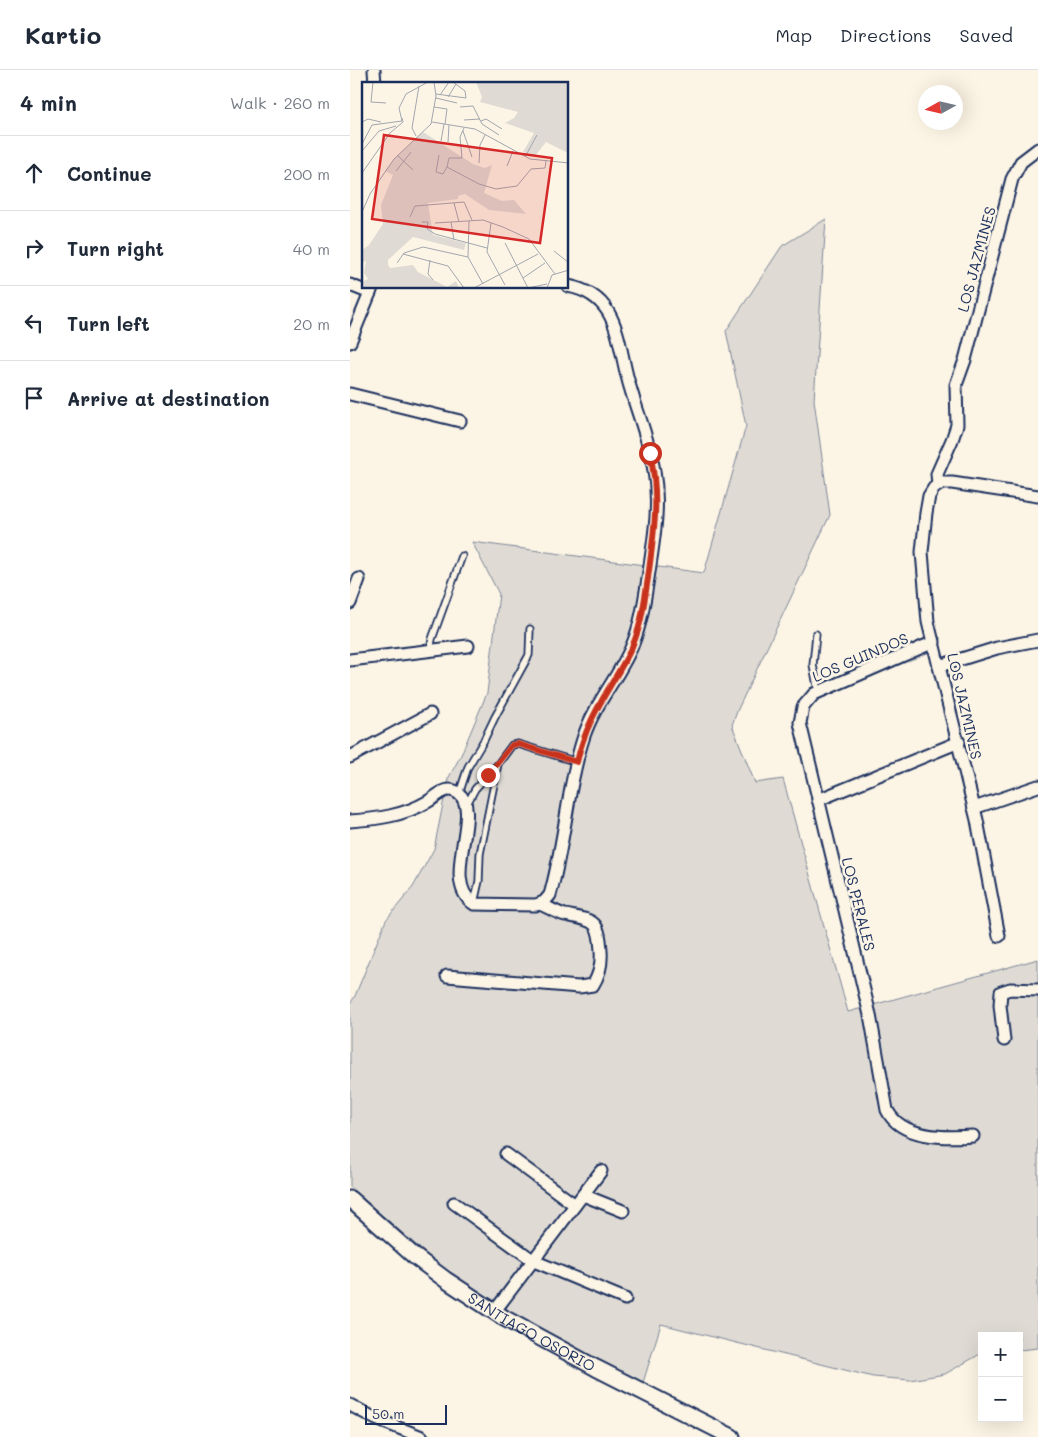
<!DOCTYPE html>
<meta charset="utf-8">
<style>
body{margin:0;font-family:Mali,sans-serif;background:#f6f6f7;color:#1f2937}
.controls{position:absolute;right:15px;bottom:15px;display:grid;overflow:hidden;border-radius:0px;box-shadow:0 5px 20px #0002}
.controls button{width:45px;height:45px;display:grid;place-items:center;padding:0;border:0;border-bottom:1px solid #e0e1e3;background:#fff;color:#1f2937;font:25px sans-serif}
.compass{position:absolute;left:568px;top:15px;width:45px;height:45px;border-radius:50%;background:#fff;box-shadow:0 5px 20px #0002;rotate:262deg}
.scale{position:absolute;left:15px;bottom:12px;width:82px;box-sizing:border-box;padding-left:5px;border:2px solid #1b2f5e;border-top:0;font-size:14px;line-height:18px;white-space:nowrap;color:#1b2f5e;-webkit-text-stroke:4px #fcf5e5;paint-order:stroke}
.stop{position:absolute;width:15px;height:15px;margin:-11px;border:4px solid #c8321e;border-radius:50%;background:#fff}
.stop.end{background:#c8321e;border-color:#fff;box-shadow:0 1px 5px #0008}
.list{margin:0;padding:0;list-style:none}
h2{display:flex;justify-content:space-between;align-items:center;height:65px;margin:0;padding:0 20px;font-size:21px}
h2 small{font-size:16px;font-weight:400;color:#747a83}
.list li{display:grid;grid-template-columns:32px 1fr auto;gap:15px;align-items:center;box-sizing:border-box;height:75px;padding:0 20px;border-top:1px solid #e0e1e3}
.list b{display:block;font-size:19px;white-space:nowrap}
.list em{font-size:16px;font-style:normal;color:#747a83}
.icon{flex:none;width:28px;height:28px;fill:none;stroke:currentColor;stroke-width:2;stroke-linecap:round;stroke-linejoin:round}
.map{position:relative;flex:none;width:688px;height:1367px;overflow:hidden}
header{display:flex;align-items:center;gap:30px;box-sizing:border-box;height:70px;padding:0 25px;background:#fff;border-bottom:1px solid #e0e1e3}
header strong{font-size:24px}
nav{display:flex;gap:28px;margin-inline-start:auto;font-size:18px}
main{display:flex}
aside{flex:1;background:#fff}
.map>svg:first-child{display:block}
.green{fill:#dfdbd4;stroke:#7d8599}
.lines{fill:none;stroke-linecap:round;stroke-linejoin:round}
.lane-casing{stroke:#1b2f5e;stroke-width:9}
.street-casing{stroke:#1b2f5e;stroke-width:15}
.secondary-casing{stroke:#1b2f5e;stroke-width:19}
.lane{stroke:#fcf5e5;stroke-width:5.5}
.street{stroke:#fcf5e5;stroke-width:11}
.secondary{stroke:#fcf5e5;stroke-width:15}
.route{stroke:#c8321e;stroke-width:6}
.labels{text-anchor:middle;dominant-baseline:central;stroke-width:5;stroke-linejoin:round;paint-order:stroke}
.street-label{font-size:15px;fill:#1b2f5e;stroke:#fcf5e5}
.inset-road{fill:none;stroke:#a2a6af;stroke-width:1}
.view{fill:#d62828;fill-opacity:0.15;stroke:#d62828;stroke-width:2.5}
.inset-edge{fill:none;stroke:#1b2f5e;stroke-width:2.5}
</style>
<header>
<strong>Kartio</strong>
<nav><a>Map</a><a>Directions</a><a>Saved</a></nav>
</header>
<main>
<aside>
<h2>4 min<small>Walk · 260 m</small></h2>
<ul class="list">
<li><svg class="icon" aria-label="ahead" viewBox="0 0 24 24"><path d="M12 20V5M6 11l6-6 6 6"/></svg><div><b>Continue</b></div><em>200 m</em></li>
<li><svg class="icon" aria-label="right" viewBox="0 0 24 24"><path d="M7 20v-9h11M14 6l5 5-5 5"/></svg><div><b>Turn right</b></div><em>40 m</em></li>
<li><svg class="icon" aria-label="left" viewBox="0 0 24 24"><path d="M17 20v-9H6M10 6l-5 5 5 5"/></svg><div><b>Turn left</b></div><em>20 m</em></li>
<li><svg class="icon" aria-label="arrive" viewBox="0 0 24 24"><path d="M6 21V4h12l-3 4 3 4H6"/></svg><div><b>Arrive at destination</b></div></li>
</ul>
</aside>
<div class="map">
<svg width="688" height="1367" viewBox="0 0 688 1367">
<rect width="100%" height="100%" fill="#fcf5e5"/>
<filter id="ink" filterUnits="userSpaceOnUse"><feTurbulence type="fractalNoise" baseFrequency=".02" numOctaves="2"/><feDisplacementMap in="SourceGraphic" scale="10" xChannelSelector="R" yChannelSelector="G"/><feConvolveMatrix kernelMatrix="1 2 1 2 8 2 1 2 1" color-interpolation-filters="sRGB"/></filter>
<g filter="url(#ink)">
<polygon class="green" points="476,149 464,330 480,445 388,639 382,655 405,713 433,709 498,942 688,889 688,1278 669,1280 669,1266 632,1266 632,1283 595,1304 560,1310 523,1307 311,1254 292,1316 115,1218 0,1117 0,934 5,926 36,850 63,817 84,779 98,709 111,685 137,623 149,524 122,472 354,503 396,356 376,261 432,176"/>
<g class="lines">
<defs>
<g id="lane">
<polyline points="466,564 463,595 468,621"/>
<polyline points="80,581 82,569 112,486"/>
<polyline points="109,724 118,697 134,670 145,647 179,585 180,559"/>
<polyline points="116,736 125,719 146,696"/>
<polyline points="124,833 129,811 130,784 148,694 162,675 168,674 227,692"/>
</g>
<g id="street">
<polyline points="24,0 25,14"/>
<polyline points="0,215 20,223"/>
<polyline points="0,272 22,218"/>
<polyline points="0,324 110,351"/>
<polyline points="588,415 587,404 602,370 607,355 606,315 615,290 662,109 671,92 688,79"/>
<polyline points="0,533 9,509"/>
<path d="M584,572L464,624L453,637L450,653L520,945L537,1040C551,1069 596,1068 623,1066"/>
<polyline points="0,590 118,576"/>
<polyline points="589,596 647,578 688,570"/>
<polyline points="0,687 80,644"/>
<polyline points="468,730 609,672"/>
<polyline points="624,738 688,716"/>
<path d="M0,751C27,749 53,746 77,732C87,727 96,714 108,723C134,741 89,811 124,834L186,835L194,832L200,825C215,773 217,717 234,666C245,633 269,607 282,576C292,552 295,527 299,502C304,468 310,435 304,401C299,368 285,338 277,306C267,267 267,225 218,216"/>
<polyline points="649,866 627,750 578,552 572,482 576,443 579,426 584,418 592,413 602,413 688,426"/>
<path d="M97,906L229,917L243,915C250,904 252,894 251,881C249,849 244,851 215,845C207,843 198,837 190,834"/>
<polyline points="654,970 650,935 651,922 660,919 688,920"/>
<polyline points="156,1084 225,1135"/>
<polyline points="233,1125 273,1141"/>
<polyline points="104,1133 184,1191 275,1229"/>
<polyline points="144,1242 251,1101"/>
<polyline points="0,1335 26,1349 72,1367"/>
</g>
<g id="secondary">
<path id="s1" d="M0,1129L64,1186L96,1210L154,1248L246,1298L382,1367"/>
</g>
</defs>
<use href="#lane" class="lane-casing"/>
<use href="#street" class="street-casing"/>
<use href="#secondary" class="secondary-casing"/>
<use href="#lane" class="lane"/>
<use href="#street" class="street"/>
<use href="#secondary" class="secondary"/>
</g>
</g>
<g class="lines" filter="url(#ink)">
<path class="route" d="M138,705L162,675L168,674L227,692C236,650 258,622 278,585C291,561 294,534 298,508C304,462 310,429 300,383"/>
</g>
<g class="labels">
<g class="street-label">
<text transform="translate(626 189) rotate(-75)">LOS JAZMINES</text>
<text transform="translate(510 587) rotate(-23)">LOS GUINDOS</text>
<text transform="translate(615 636) rotate(77)">LOS JAZMINES</text>
<text transform="translate(509 834) rotate(76)">LOS PERALES</text>
<text stroke="none"><textPath href="#s1" startOffset="226">SANTIAGO OSORIO</textPath></text>
</g>
</g>
<g transform="translate(12 12)">
<rect width="206" height="206" fill="#fcf5e5"/>
<path d="M114,0H206V71L184,60L173,74L161,70L172,51L143,41L152,36L156,30L118,20L120,15ZM61,50L111,82L123,86L130,83L122,111L140,119L152,118L164,132L127,128L103,112L96,114V117L66,121L71,153L104,161L102,168L51,155L26,178V183L28,186L51,183L56,190L85,205L94,199L97,206H0V200L6,197L2,191L4,179L0,180V168L7,163L21,142L19,123L31,93L23,89L33,76Z" fill="#dfdbd4"/>
<path class="inset-road" d="M11,0L9,20L24,21M74,12L104,16L103,9L91,0M78,13L87,0M86,15L94,2M74,16L95,21M72,25L85,27L83,42M98,25L111,24L120,42L137,53M102,38L118,37M119,39L124,37L140,47M0,40L6,37L19,40M70,40L113,47L168,77L207,81M102,46L98,55L100,76H87L85,85L117,102L134,107L155,104L169,87L183,86L184,79M101,49L110,75M54,54L50,46L57,4M79,59L82,42M86,60L87,43M0,62L10,43L40,39L37,26L44,12L66,0M0,69L17,49L34,44M35,73L51,88M77,73L74,90L81,92L85,85M163,75L175,53M117,81L118,63L123,53M145,84L151,69M34,89L49,70M0,91L28,51L41,40L40,36M92,121L97,140M0,130L8,112L32,77L69,42L74,14L72,0M48,135L53,124L102,120L110,138M60,140H66L65,147L73,152L125,166M89,140L92,158M73,141L121,138L141,145L167,157L193,192M129,141L125,170L143,203M143,161L166,206M192,169L207,181M41,172L86,184L102,206M106,175L107,139M106,175L121,202M68,178L66,192L71,198M35,181L42,171L61,165L106,175M161,196L183,181M112,206L176,172M166,206L185,202M185,206L190,193L207,188"/>
<path class="view" d="M22,53L190,76L178,161L10,137Z"/>
<rect width="206" height="206" class="inset-edge"/>
</g>
</svg>
<div class="controls">
<button>+</button>
<button>−</button>
</div>
<svg class="compass" viewBox="-18 -18 36 36"><path d="M0-13l5 13h-10z" fill="#e53935"/><path d="M0 13l5-13h-10z" fill="#747a83"/></svg>
<div class="scale">50 m</div>
<div class="stop" style="left:300px;top:383px"></div>
<div class="stop end" style="left:138px;top:705px"></div>
</div>
</main>
